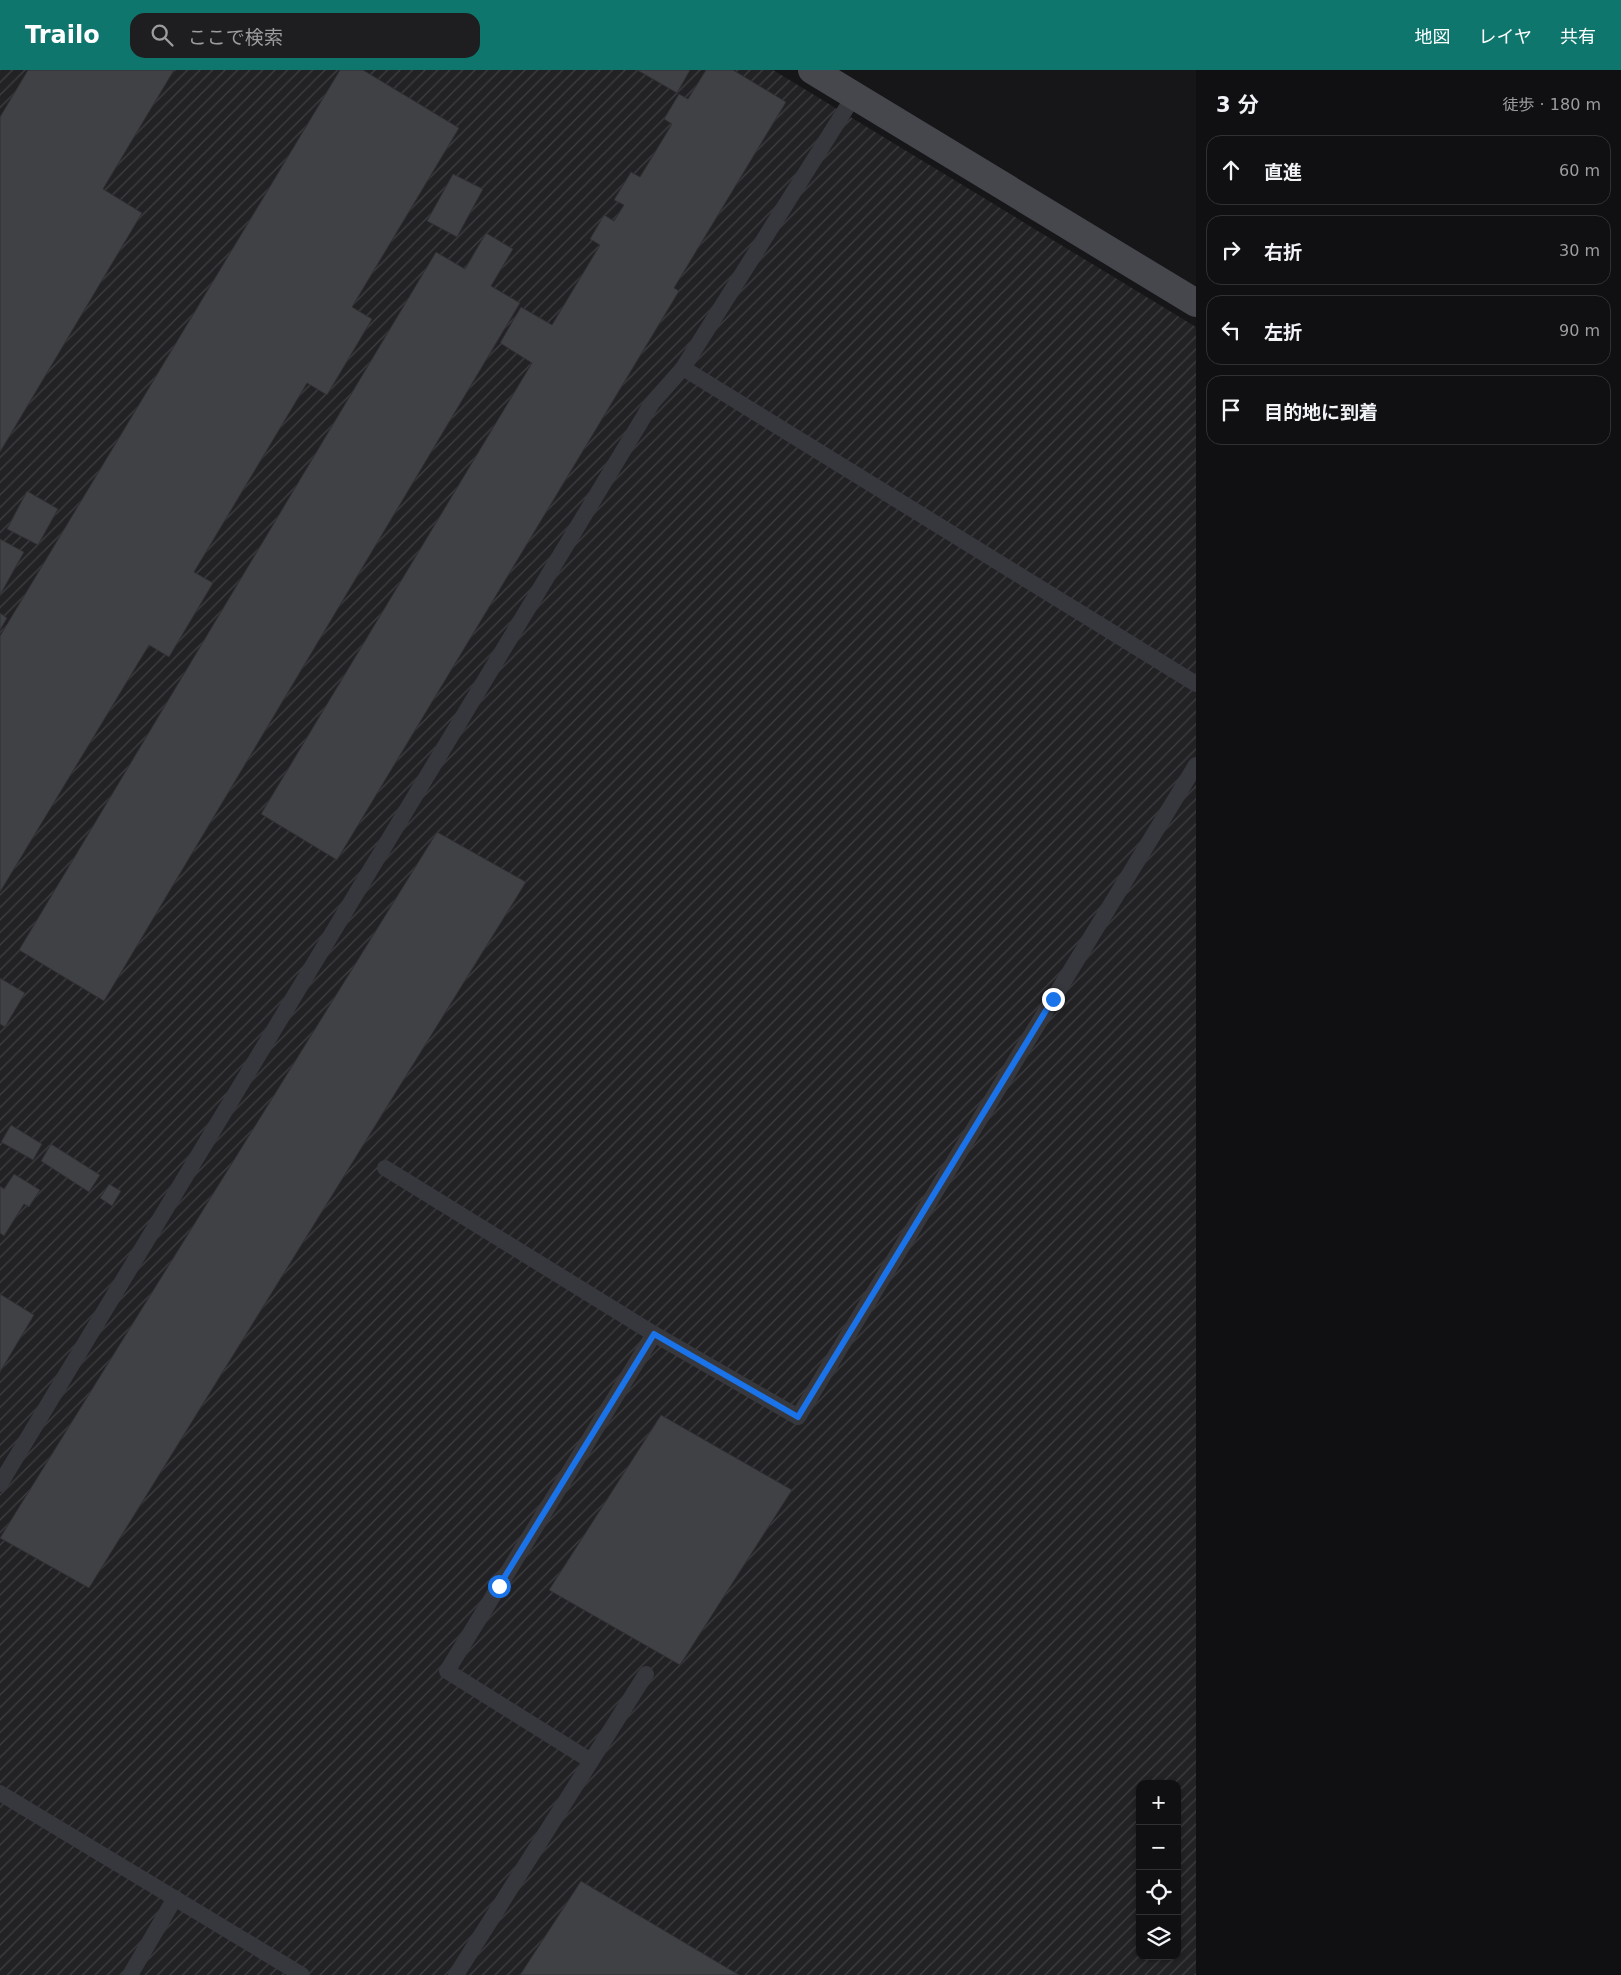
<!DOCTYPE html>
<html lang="ja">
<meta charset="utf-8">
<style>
body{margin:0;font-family:"DejaVu Sans","Noto Sans JP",sans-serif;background:#1e1e20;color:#f1f3f6}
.controls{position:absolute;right:15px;bottom:15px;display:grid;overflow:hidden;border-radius:10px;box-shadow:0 1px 4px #0004}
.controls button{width:45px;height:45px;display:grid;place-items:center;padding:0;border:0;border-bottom:1px solid #303032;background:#101012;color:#f1f3f6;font:25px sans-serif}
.stop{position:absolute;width:15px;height:15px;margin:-11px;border:4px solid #1a73e8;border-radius:50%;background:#fff}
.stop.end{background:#1a73e8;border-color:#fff;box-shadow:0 1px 5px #0008}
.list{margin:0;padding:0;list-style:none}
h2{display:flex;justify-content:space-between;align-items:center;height:65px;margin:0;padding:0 20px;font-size:21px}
h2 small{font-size:16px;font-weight:400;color:#9c9d9f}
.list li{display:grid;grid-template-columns:32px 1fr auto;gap:15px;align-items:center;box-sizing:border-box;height:70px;margin:0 10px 10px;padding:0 10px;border:1px solid #303032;border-radius:15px}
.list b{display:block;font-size:19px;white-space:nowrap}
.list em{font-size:16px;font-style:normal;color:#9c9d9f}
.icon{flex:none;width:28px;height:28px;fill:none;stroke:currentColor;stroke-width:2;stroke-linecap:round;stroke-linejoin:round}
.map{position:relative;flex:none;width:1196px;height:1905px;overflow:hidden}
header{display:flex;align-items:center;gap:30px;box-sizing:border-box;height:70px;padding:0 25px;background:#0f766e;color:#fff}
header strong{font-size:24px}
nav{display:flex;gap:28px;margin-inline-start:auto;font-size:18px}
.search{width:350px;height:45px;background:#1e1e20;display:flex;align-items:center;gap:12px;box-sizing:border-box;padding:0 18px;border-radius:15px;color:#9c9d9f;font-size:19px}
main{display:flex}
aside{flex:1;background:#101012}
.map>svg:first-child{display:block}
.industrial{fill:url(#industrial-furrows);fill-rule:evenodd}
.building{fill:#404145;stroke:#303034}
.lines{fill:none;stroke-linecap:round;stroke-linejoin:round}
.lane{stroke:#37383d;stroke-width:16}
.secondary{stroke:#45474d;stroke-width:28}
.route{stroke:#1a73e8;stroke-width:6}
</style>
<header>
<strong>Trailo</strong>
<div class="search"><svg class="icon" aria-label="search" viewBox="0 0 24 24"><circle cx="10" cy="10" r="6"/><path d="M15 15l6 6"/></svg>ここで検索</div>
<nav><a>地図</a><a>レイヤ</a><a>共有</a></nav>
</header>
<main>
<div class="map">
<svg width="1196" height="1905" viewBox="0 0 1196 1905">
<defs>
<pattern id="industrial-furrows" width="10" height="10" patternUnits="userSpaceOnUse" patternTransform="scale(1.25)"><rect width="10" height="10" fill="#222225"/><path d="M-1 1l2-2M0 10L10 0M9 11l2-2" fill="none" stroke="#3f3f43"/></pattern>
</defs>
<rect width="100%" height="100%" fill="#161618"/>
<path class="industrial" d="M0,0H773L1196,257V1905H0ZM1140,1714H1177V1886H1140Z"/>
<g class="building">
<polygon points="28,0 174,0 103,119 142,143 0,382 0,47"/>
<polygon points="340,0 363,0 459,58 352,237 372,249 327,325 307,313 194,502 213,513 169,587 149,575 0,822 0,566"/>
<polygon points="637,0 690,0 677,23"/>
<polygon points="706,0 733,0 786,32 674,218 679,221 337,790 261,744 532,293 500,273 521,237 552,255 600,175 590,169 604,145 614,151 624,135 614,130 631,102 640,107 672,54 664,49 679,24 688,29"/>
<polygon points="453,104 483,119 457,167 427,151"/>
<polygon points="486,163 513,179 491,216 520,233 104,931 19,880 436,182 465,199"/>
<polygon points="27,421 58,439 38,475 7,459"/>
<polygon points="0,469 24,482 0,525"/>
<polygon points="0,543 7,548 0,560"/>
<polygon points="437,762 526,812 89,1518 0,1468"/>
<polygon points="0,908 25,923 5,957 0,954"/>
<polygon points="11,1055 42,1074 33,1090 1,1072"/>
<polygon points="51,1074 100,1105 89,1122 41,1091"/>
<polygon points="14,1104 40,1120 29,1137 24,1134 4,1166 0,1163 0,1116 4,1119"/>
<polygon points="109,1114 121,1121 112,1136 100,1128"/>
<polygon points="0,1224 34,1245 0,1302"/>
<polygon points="661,1345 792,1420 680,1595 549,1520"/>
<polygon points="581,1811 739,1905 520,1905"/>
</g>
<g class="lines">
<g class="lane">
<polyline points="683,298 1196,614"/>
<polyline points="385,1098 654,1264 798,1347 1196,695"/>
<polyline points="0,1414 652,333 683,298 854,26"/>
<polyline points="591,1691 447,1601 654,1264"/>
<polyline points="0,1723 302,1905"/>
<polyline points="130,1905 175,1828"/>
<polyline points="456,1905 646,1604"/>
</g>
<polyline class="secondary" points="812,0 1196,233"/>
</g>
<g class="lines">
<polyline class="route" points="499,1516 654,1264 798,1347 1053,929"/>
</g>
</svg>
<div class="controls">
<button>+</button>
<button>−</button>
<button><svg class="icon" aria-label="locate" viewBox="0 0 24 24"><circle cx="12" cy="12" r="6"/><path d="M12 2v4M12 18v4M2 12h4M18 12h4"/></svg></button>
<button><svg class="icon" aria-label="layers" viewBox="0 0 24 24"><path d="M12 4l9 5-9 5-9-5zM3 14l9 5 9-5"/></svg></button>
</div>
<div class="stop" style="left:499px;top:1516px"></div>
<div class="stop end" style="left:1053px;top:929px"></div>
</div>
<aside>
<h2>3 分<small>徒歩 · 180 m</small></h2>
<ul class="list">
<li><svg class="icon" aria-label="ahead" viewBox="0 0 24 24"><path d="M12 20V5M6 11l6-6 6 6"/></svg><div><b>直進</b></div><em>60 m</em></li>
<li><svg class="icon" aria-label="right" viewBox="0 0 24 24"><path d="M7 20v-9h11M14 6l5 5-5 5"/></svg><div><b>右折</b></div><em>30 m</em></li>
<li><svg class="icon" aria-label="left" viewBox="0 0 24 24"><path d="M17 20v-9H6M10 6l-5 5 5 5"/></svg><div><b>左折</b></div><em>90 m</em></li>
<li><svg class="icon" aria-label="arrive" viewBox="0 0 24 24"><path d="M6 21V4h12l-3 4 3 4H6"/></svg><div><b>目的地に到着</b></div></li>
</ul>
</aside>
</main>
